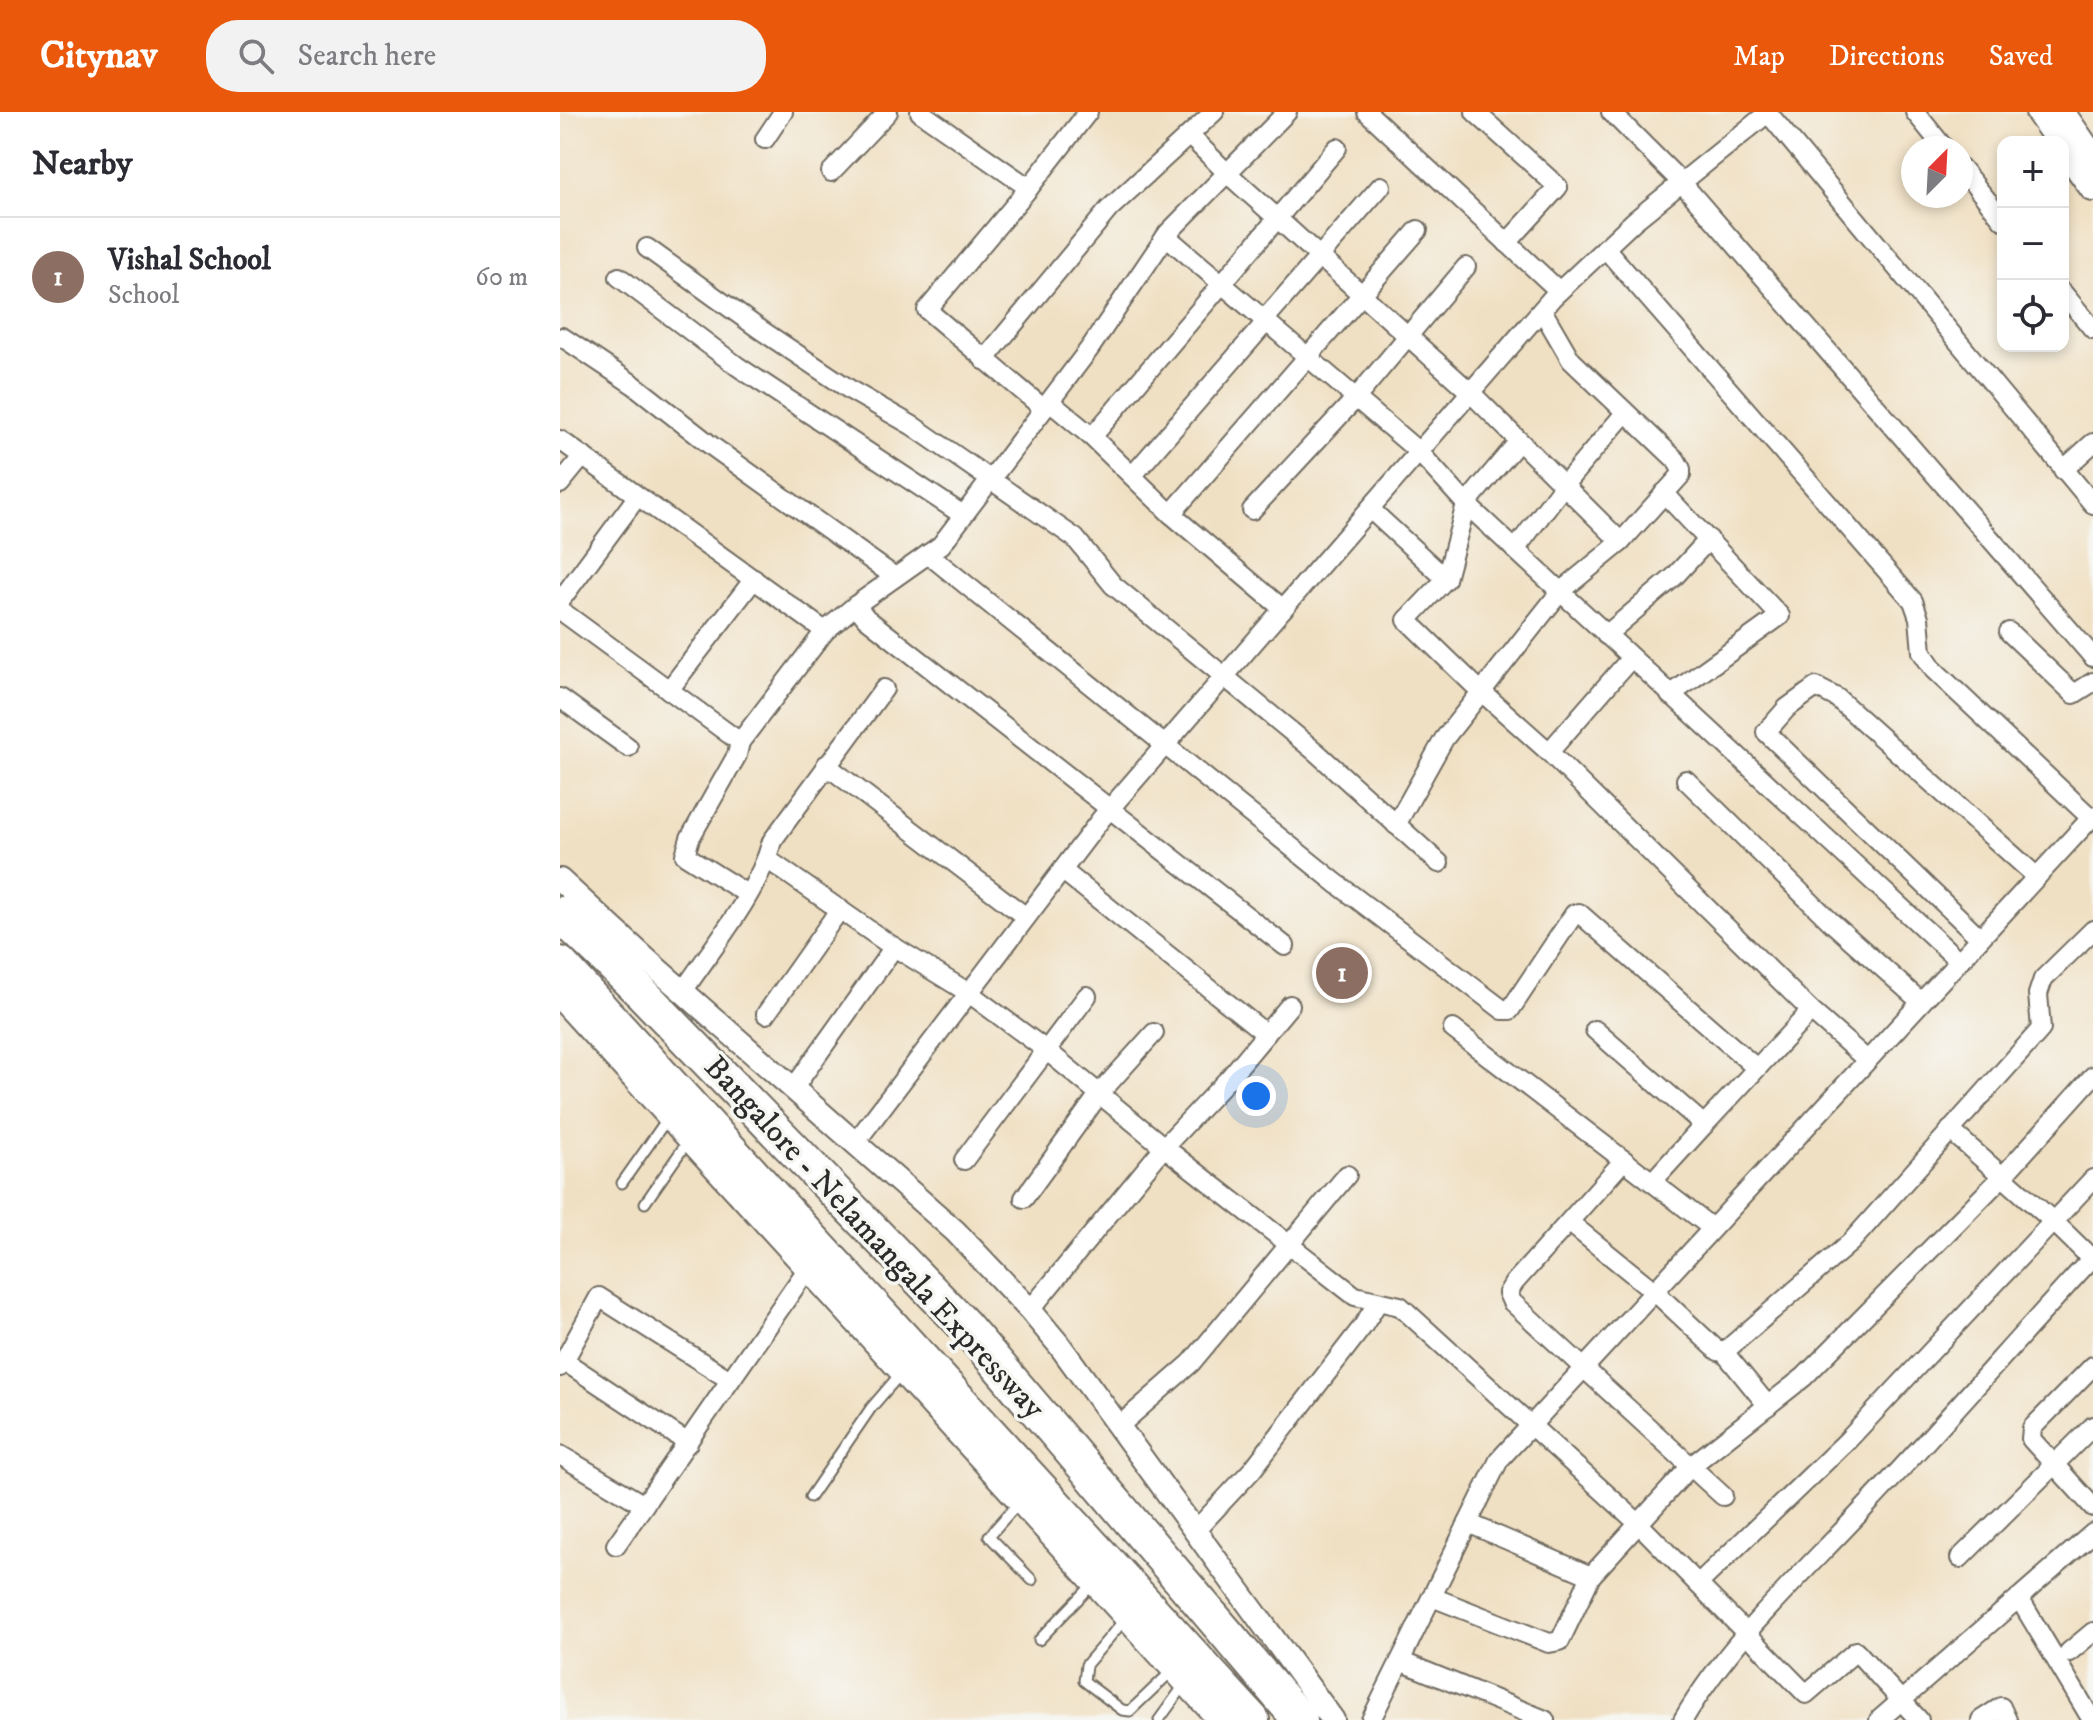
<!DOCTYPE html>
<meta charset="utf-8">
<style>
body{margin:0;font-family:"IM FELL DW Pica",serif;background:#f2f2f3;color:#2b2b33}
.controls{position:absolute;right:24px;top:24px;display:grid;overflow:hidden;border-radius:16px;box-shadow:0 4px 12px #0003}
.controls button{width:72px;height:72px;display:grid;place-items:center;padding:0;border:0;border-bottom:2px solid #e1e1e2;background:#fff;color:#2b2b33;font:40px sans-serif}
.compass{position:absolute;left:1341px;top:24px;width:72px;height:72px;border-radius:50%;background:#fff;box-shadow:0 4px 12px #0003;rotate:24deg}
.you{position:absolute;left:696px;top:984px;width:28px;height:28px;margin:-20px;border:6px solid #fff;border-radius:50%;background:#1a73e8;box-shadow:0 0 0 12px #1a73e833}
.badge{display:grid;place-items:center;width:52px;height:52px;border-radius:50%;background:#ea580c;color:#fff;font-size:26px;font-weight:700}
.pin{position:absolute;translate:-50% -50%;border:4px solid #fff;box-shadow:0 2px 8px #0006}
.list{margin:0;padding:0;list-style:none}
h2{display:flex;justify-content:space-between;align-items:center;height:104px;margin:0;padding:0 32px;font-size:34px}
h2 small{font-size:26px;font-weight:400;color:#7c7c81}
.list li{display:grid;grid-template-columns:52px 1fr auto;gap:24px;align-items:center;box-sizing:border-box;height:120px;padding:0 32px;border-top:2px solid #e1e1e2}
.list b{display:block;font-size:30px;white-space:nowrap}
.list p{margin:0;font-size:26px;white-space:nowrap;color:#7c7c81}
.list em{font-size:26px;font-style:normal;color:#7c7c81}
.icon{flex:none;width:44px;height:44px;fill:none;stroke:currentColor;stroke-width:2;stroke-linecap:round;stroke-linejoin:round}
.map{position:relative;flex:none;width:1533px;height:1608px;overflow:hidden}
header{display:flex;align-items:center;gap:48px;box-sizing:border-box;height:112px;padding:0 40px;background:#ea580c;color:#fff}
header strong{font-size:38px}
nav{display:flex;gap:44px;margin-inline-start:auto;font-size:28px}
.search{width:560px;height:72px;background:#f2f2f3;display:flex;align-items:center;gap:20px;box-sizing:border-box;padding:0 28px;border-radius:32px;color:#7c7c81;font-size:30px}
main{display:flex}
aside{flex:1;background:#fff}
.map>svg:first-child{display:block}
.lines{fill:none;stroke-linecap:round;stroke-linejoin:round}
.service-casing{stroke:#706a60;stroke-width:13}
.minor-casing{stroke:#706a60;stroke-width:22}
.tertiary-casing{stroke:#706a60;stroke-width:26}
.secondary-casing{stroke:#706a60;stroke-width:30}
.motorway-casing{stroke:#706a60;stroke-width:38}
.service{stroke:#fff;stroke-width:9}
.minor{stroke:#fff;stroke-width:18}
.tertiary{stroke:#fff;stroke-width:22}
.secondary{stroke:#fff;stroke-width:26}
.motorway{stroke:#fff;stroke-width:34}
.labels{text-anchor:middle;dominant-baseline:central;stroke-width:7;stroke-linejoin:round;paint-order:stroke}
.street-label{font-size:32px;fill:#2b2b2b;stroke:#f6f6f2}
</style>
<header>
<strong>Citynav</strong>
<div class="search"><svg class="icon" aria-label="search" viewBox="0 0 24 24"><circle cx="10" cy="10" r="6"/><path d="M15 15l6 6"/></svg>Search here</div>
<nav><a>Map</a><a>Directions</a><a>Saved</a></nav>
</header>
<main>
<aside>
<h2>Nearby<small></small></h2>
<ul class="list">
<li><span class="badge" style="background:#8d6e63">1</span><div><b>Vishal School</b><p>School</p></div><em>60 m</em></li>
</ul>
</aside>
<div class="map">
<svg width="1533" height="1608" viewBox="0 0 1533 1608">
<rect width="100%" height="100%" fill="#f6f6f2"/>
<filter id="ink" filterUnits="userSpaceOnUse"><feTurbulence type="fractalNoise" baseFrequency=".0125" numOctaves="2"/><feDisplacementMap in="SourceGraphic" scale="16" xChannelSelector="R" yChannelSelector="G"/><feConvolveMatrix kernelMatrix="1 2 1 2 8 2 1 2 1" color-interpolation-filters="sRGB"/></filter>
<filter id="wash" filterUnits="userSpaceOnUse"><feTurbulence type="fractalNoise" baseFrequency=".006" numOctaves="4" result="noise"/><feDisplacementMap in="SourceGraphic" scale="32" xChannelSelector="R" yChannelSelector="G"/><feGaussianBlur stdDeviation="1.8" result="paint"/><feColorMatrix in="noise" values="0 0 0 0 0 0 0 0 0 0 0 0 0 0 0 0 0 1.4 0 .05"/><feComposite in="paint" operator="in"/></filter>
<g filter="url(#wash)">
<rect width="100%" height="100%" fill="#f0e0c3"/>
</g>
<g filter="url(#ink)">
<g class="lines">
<defs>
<g id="service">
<polyline points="62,1071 107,1007"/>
<polyline points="85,1091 128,1029"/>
<polyline points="250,1385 311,1296 342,1260"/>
<polyline points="460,1389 429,1424 472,1468"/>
<polyline points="565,1507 526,1553 524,1569 562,1598 570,1599 614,1557"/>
<polyline points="479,1528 534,1471"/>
<polyline points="599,1608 625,1572"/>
</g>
<g id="minor">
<polyline points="360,0 469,76"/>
<polyline points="807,0 999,179"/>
<polyline points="915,0 998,75 947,131"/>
<polyline points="1051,0 1122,71 1533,545"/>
<polyline points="1355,0 1384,36"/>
<polyline points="1208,1 1533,392"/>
<polyline points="629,23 667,61 910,280 1061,430"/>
<polyline points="205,27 223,0"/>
<polyline points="1401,56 1443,108"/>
<polyline points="271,60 328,0"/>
<polyline points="606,124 859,340 906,392 1399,849"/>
<polyline points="87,136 198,216 292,279 353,314 515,426 553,473 756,640 879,751"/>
<polyline points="1045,136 1353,489 1359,506 1362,540 1374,558 1531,706"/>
<polyline points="59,165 177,254 403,403"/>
<polyline points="1503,181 1533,217"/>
<polyline points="704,208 821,74"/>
<polyline points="2,225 74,273 153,335 335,465"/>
<polyline points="424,248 549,97 654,0"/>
<polyline points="490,290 532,325 611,402 723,497"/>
<polyline points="484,297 367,198 469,76 528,0"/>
<polyline points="532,325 777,36"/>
<polyline points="0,328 265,519"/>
<polyline points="959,329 906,392 886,467 847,508 914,573 989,640 1251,899"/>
<polyline points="1503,358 1533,331"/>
<polyline points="573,363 706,210"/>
<polyline points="0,372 23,344"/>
<polyline points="1104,381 1220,504 1110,583"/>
<polyline points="810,397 886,467"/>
<polyline points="692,398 796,286 906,155"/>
<polyline points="611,402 858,118"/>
<polyline points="955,438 1003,374 1065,301"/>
<polyline points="368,442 776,771 943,898 950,898 1014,802 1019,801 1194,954 1199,954 1251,899 1307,948"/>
<polyline points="0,489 77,385"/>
<polyline points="296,493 306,506 725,834"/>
<polyline points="0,498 180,630"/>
<polyline points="1449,520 1514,582 1533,570"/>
<polyline points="1046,523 1114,465 1149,427"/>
<polyline points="109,578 194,467"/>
<polyline points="0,586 68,635"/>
<polyline points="989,640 1071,546"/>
<polyline points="266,653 466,805"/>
<polyline points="1126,668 1270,809 1361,890"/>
<polyline points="836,713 884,627 1000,480 1061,430 1121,363 1121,357 1116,348 1011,248 982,198"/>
<polyline points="207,747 326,830 409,881 486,938 604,1035 795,1184 840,1194 1078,1411 1246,1582 1296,1539 1359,1608"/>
<polyline points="502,758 706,922"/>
<polyline points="187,782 125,743 130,726 177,643 180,630 265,519 296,493 381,433 530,236 608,121 727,0"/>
<polyline points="1420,826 1206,620 1227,596 1256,575 1277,586 1477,765"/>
<path d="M124,878C154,833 198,781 212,729L324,577"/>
<polyline points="206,902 280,797"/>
<polyline points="893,917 1152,1116"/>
<polyline points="1035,918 1144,1013 1199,954"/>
<polyline points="233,977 334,835"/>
<polyline points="1390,1018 1494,1110 1533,1148"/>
<polyline points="295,1031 541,707 992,186 1074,109 1209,0"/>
<polyline points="404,1048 527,884"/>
<polyline points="1064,1048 954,1171 948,1181 952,1190 1163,1384"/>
<polyline points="1092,1070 1144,1013"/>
<polyline points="464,1086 540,981 594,921"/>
<polyline points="1010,1111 1094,1179 1158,1239 1164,1240 1291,1130 1481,917 1478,882 1483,867 1533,818"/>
<polyline points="470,1198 604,1035 670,965 730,893"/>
<polyline points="1164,1240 1208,1294"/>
<polyline points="4,1249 39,1185 170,1268"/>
<polyline points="1533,1254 1472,1316 1471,1327 1533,1395"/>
<polyline points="0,1255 4,1249 128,1331"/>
<polyline points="559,1314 631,1251 787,1063"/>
<polyline points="0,1343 84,1393 248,1156"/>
<polyline points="908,1411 1031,1464"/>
<polyline points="635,1419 692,1358 803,1214 818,1190"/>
<polyline points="56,1433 84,1393"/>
<polyline points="1400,1446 1533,1314"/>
<polyline points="1138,1472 1287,1329 1533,1067"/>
<polyline points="872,1485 989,1531 1000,1529 1031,1464 1131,1354 1244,1265 1443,1064 1533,964"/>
<polyline points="1459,1486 1532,1608"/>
<polyline points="1509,1540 1533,1520"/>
<polyline points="840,1549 985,1608"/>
<polyline points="811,1608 939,1348 1533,704"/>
<path d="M1123,1608C1171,1526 1244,1461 1308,1392C1385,1311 1457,1227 1533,1145"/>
<polyline points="1319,1608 1533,1421"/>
<polyline points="1421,1608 1441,1595 1447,1608"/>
</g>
<g id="tertiary">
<polyline points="0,768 86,847 395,1119 470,1198 500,1234 773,1608"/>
<polyline points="0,886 659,1608"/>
</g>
<g id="secondary">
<polyline points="1479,0 1500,30"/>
<polyline points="1501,0 1533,46"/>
<polyline points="1503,34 1533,76"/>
</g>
<g id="motorway">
<polyline points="0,802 81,880 404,1213 740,1608"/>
<polyline points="0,852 692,1608"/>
</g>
</defs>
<use href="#service" class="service-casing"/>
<use href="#minor" class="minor-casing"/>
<use href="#tertiary" class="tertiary-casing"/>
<use href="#secondary" class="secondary-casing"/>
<use href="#motorway" class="motorway-casing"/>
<use href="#service" class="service"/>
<use href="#minor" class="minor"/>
<use href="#tertiary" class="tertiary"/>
<use href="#secondary" class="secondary"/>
<use href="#motorway" class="motorway"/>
</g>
</g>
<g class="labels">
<g class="street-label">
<text transform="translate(314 1126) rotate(47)">Bangalore - Nelamangala Expressway</text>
</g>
</g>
</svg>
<div class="controls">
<button>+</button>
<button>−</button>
<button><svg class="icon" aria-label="locate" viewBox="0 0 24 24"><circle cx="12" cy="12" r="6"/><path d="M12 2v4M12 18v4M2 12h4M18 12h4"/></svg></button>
</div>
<svg class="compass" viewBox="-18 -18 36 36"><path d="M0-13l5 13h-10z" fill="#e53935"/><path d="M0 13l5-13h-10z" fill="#7c7c81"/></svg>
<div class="you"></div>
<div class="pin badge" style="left:782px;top:861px;background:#8d6e63">1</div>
</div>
</main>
